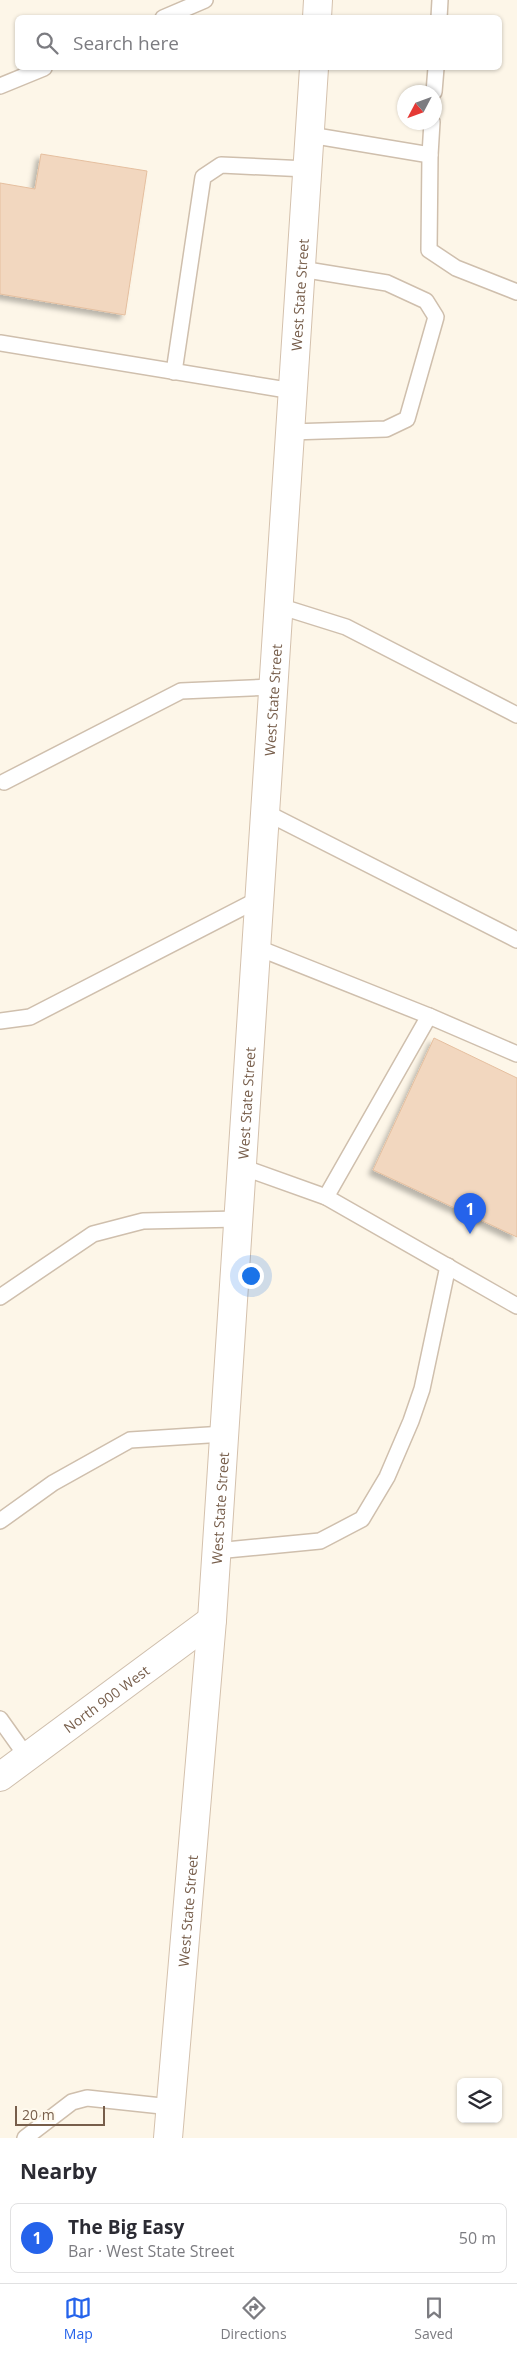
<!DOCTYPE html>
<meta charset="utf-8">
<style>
body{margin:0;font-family:"Open Sans",sans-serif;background:#f7f7f7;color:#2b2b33}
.controls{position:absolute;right:15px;bottom:15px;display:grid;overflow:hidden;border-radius:8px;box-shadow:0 1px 4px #0004}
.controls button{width:45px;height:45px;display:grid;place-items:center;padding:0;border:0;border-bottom:1px solid #e1e1e2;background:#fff;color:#2b2b33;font:25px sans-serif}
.compass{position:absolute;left:397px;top:85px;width:45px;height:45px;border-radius:50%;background:#fff;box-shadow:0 1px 4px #0004;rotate:229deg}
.scale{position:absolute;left:15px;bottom:12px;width:90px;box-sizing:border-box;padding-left:5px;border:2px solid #775e4b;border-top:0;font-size:14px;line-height:18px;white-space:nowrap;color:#775e4b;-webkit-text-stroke:4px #fffaee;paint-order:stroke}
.you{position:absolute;left:250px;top:1275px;width:18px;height:18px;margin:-12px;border:4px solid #fff;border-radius:50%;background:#1a73e8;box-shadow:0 0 0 8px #1a73e833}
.badge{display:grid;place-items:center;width:32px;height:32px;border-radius:50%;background:#2563eb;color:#fff;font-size:16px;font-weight:700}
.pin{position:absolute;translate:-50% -41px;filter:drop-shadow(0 1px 2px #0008)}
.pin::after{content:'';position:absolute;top:26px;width:18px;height:15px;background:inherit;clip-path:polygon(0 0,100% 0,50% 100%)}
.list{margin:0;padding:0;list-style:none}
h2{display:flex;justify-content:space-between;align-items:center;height:65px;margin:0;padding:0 20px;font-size:21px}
h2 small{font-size:16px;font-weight:400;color:#7c7c81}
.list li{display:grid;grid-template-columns:32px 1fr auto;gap:15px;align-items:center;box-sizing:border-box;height:70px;margin:0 10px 10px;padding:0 10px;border:1px solid #e1e1e2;border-radius:8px}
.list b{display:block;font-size:19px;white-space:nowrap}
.list p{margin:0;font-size:16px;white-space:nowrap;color:#7c7c81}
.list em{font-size:16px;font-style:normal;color:#7c7c81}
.icon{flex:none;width:28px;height:28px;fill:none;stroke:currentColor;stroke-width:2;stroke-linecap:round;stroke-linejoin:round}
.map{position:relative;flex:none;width:517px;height:2138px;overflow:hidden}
.search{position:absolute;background:#fff;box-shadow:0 1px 4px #0004;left:15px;right:15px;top:15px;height:55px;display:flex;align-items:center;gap:12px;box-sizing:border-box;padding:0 18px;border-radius:8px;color:#7c7c81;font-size:19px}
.sheet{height:145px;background:#fff}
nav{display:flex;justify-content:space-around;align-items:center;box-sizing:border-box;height:70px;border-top:1px solid #e1e1e2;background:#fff;font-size:14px;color:#7c7c81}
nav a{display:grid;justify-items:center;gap:2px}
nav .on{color:#2563eb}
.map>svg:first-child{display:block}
.building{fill:#f2d7bf;stroke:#e5bf9f;filter:url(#shadow)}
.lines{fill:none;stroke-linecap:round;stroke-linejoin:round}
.service-casing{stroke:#cfbfad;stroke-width:18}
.minor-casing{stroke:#cfbfad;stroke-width:30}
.secondary-casing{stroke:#d4c1ad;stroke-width:30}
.service{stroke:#fff;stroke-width:15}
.minor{stroke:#fff;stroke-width:28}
.secondary{stroke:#fff;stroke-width:28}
.labels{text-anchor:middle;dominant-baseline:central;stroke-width:4.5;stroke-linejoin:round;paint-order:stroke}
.street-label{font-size:14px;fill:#775e4b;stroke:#fffaee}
</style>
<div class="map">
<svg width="517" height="2138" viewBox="0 0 517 2138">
<defs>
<filter id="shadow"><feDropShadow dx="-4.5" dy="4.5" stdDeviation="2.5" flood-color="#0004"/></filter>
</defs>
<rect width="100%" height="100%" fill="#fdf6e8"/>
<g class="building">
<polygon points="41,154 147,171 125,315 0,294 0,183 35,189"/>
<polygon points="434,1038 517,1078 517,1237 373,1170"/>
</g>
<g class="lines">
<defs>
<g id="service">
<polyline points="163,18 205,0"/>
<polyline points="439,18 440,0"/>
<polyline points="0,86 44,68"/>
<polyline points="434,92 436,68"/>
<polyline points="310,135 430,155 429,250 456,268 517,292"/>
<polyline points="430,155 432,122"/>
<polyline points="0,343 293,391"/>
<polyline points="174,372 203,177 221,165 307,169"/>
<polyline points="290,432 386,429 407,419 436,317 426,301 387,283 301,269"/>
<polyline points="279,606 346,627 517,715"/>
<polyline points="4,782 181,691 273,687"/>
<polyline points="265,812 517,940"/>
<polyline points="256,947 429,1016 326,1197"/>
<polyline points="429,1016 517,1054"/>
<polyline points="0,1021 30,1017 259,899"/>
<polyline points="242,1167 326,1197 517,1306"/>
<polyline points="0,1297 93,1234 143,1221 239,1219"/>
<polyline points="0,1521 53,1483 130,1440 224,1434"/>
<polyline points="216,1551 320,1541 362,1519 387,1477 411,1421 422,1389 448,1266"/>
<polyline points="0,1719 27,1757"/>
<polyline points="25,2138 72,2102 87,2098 171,2107"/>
</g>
<g id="minor">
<path id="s1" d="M0,1777L212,1620"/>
</g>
<g id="secondary">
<polyline points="317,18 318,0"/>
<path id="s2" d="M168,2138L212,1620L314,68"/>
</g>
</defs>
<use href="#service" class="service-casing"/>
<use href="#minor" class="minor-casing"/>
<use href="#secondary" class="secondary-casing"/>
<use href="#service" class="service"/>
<use href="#minor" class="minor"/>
<use href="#secondary" class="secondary"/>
</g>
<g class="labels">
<g class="street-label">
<text stroke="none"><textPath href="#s2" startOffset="1848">West State Street</textPath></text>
<text stroke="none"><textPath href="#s2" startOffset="1442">West State Street</textPath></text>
<text stroke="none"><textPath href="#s2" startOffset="1038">West State Street</textPath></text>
<text stroke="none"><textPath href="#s2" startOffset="632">West State Street</textPath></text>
<text stroke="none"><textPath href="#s1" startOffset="132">North 900 West</textPath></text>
<text stroke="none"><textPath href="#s2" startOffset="228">West State Street</textPath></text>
</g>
</g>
</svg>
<div class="controls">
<button><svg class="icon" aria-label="layers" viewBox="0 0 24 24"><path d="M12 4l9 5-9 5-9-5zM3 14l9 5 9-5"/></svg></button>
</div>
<svg class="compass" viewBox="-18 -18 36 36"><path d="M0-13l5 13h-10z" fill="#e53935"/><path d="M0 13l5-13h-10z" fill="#7c7c81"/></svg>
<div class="scale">20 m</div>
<div class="you"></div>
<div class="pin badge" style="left:470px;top:1234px">1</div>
<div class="search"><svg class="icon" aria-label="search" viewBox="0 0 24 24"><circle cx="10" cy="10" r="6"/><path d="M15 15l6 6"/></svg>Search here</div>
</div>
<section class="sheet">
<h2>Nearby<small></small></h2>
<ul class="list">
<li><span class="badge">1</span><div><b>The Big Easy</b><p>Bar · West State Street</p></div><em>50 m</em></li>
</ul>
</section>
<nav>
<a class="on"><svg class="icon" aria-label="map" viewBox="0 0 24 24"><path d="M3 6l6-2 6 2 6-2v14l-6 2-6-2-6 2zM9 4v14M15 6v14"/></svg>Map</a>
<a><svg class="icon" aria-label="directions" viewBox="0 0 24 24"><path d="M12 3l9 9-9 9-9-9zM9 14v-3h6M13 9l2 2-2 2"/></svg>Directions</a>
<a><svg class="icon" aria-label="saved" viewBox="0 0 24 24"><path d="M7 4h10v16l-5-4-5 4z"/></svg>Saved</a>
</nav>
